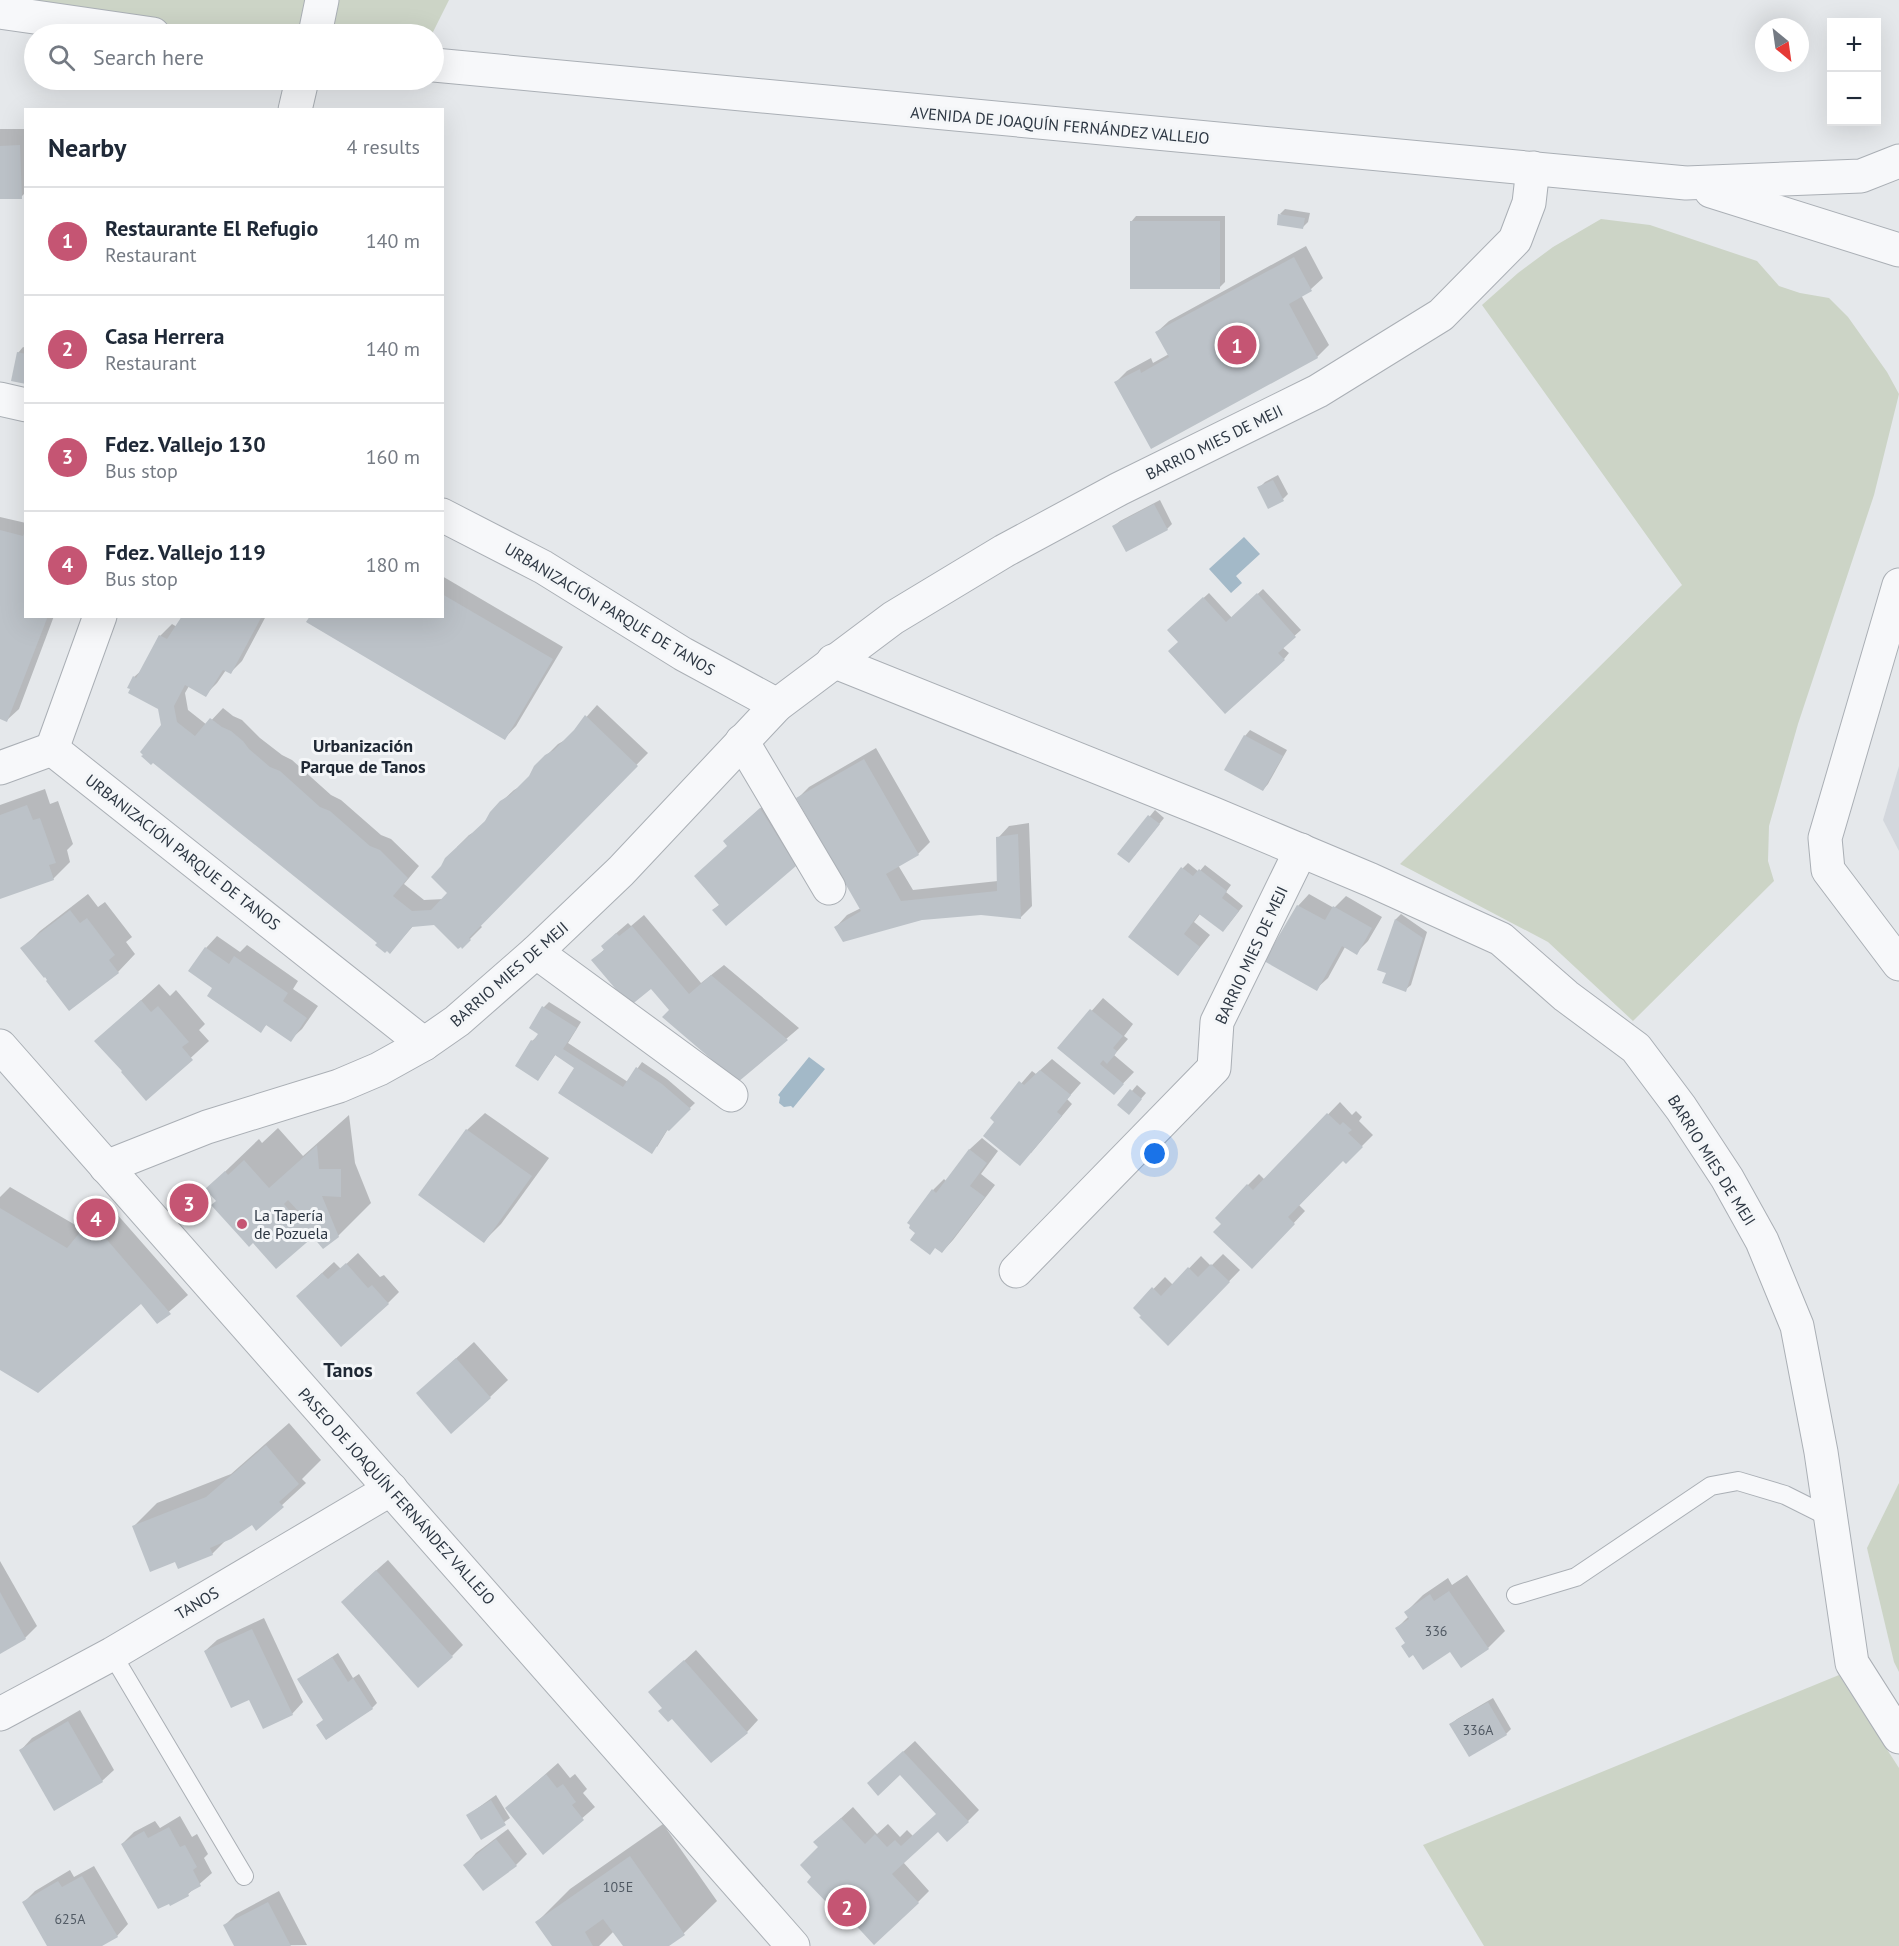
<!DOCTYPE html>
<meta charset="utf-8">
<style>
body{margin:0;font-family:"PT Sans",sans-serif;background:#f2f2f3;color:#1f2937}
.controls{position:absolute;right:18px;top:18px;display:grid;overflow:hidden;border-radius:0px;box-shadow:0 6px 24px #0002}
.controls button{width:54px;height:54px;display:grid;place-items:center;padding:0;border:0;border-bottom:2px solid #e0e1e3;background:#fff;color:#1f2937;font:30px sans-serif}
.compass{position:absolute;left:1755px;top:18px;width:54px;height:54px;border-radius:50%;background:#fff;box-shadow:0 6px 24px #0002;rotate:151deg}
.you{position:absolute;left:1155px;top:1154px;width:21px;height:21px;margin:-15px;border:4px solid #fff;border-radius:50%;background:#1a73e8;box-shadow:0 0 0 9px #1a73e833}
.badge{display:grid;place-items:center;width:39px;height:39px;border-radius:50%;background:#c55573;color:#fff;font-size:20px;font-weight:700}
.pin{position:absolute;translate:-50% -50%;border:3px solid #fff;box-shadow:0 2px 6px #0006}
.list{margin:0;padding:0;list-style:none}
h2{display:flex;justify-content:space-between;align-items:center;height:78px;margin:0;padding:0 24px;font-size:26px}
h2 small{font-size:20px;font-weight:400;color:#747a83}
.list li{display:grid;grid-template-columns:39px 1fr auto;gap:18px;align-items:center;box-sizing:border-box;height:108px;padding:0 24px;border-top:2px solid #e0e1e3}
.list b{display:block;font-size:22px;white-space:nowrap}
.list p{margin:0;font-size:20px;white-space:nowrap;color:#747a83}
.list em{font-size:20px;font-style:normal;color:#747a83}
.icon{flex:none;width:33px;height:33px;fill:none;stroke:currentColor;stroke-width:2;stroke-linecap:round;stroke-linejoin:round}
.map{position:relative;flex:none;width:1899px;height:1946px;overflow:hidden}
.search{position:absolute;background:#fff;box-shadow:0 6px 24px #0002;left:24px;top:24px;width:420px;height:66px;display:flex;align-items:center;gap:15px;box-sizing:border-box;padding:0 21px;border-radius:33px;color:#747a83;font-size:22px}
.panel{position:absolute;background:#fff;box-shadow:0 6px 24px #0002;left:24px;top:108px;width:420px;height:510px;border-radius:0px}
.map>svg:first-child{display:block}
.built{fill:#d3d7dd}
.green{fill:#ccd4c6}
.water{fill:#a3b9c8}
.shadow{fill:#0003}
.building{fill:#bcc2c8;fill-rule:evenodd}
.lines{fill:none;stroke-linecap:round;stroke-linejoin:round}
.service-casing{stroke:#aaafb5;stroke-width:20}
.minor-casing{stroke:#aaafb5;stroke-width:35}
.tertiary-casing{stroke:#aaafb5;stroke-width:35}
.service{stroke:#f7f8fa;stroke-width:18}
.minor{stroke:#f7f8fa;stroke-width:33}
.tertiary{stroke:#f7f8fa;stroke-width:33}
.poi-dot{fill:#c55573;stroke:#f4f6f8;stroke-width:2}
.labels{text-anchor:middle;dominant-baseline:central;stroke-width:6;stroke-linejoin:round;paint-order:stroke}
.number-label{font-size:14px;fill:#515a64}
.street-label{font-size:16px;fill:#2d3743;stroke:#f4f6f8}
.poi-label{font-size:16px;fill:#2d3743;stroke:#f4f6f8;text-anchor:start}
.neighbourhood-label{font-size:18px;font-weight:bold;fill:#1f2834;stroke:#f4f6f8}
.quarter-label{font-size:20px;font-weight:bold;fill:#1f2834;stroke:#f4f6f8}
</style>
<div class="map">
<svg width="1899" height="1946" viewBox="0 0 1899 1946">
<rect width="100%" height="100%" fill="#e5e8eb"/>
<polygon class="built" points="1899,766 1899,851 1883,820"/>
<g class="green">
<polygon points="27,0 449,0 432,34 153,34"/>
<polygon points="1601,219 1650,225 1757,261 1779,286 1800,293 1829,298 1848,317 1887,372 1899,394 1874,495 1798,724 1769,826 1768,861 1774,881 1633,1021 1548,942 1400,864 1682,585 1482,305 1518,273 1553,247"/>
<polygon points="1899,1483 1899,1672 1894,1662 1867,1548"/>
<polygon points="1839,1675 1899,1768 1899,1946 1484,1946 1423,1845"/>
</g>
<g class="water">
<polygon points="1244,537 1260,554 1236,576 1242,583 1231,593 1209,569"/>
<polygon points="809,1057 825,1069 793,1108 791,1106 784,1107 779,1103 780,1097 778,1095"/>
</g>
<g class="shadow">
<polygon points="0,129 26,129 26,192 21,197 0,198"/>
<polygon points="1285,209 1310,213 1308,222 1303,227 1280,214"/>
<polygon points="1136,216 1225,216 1225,282 1220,287 1131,222"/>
<polygon points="1306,246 1323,278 1311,289 1301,295 1329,345 1317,357 1116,382 1127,371 1151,358 1153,363 1169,354 1157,332 1169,321"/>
<polygon points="23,347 26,348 26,382 18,353"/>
<polygon points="1278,475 1288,494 1283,499 1259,488 1265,482"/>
<polygon points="1160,500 1172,524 1167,529 1114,526 1120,521"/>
<polygon points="0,517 26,523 26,616 54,616 19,709 7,720 0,718"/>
<polygon points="442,576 563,647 516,726 505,738 442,616"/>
<polygon points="1263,589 1301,630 1282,647 1289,653 1284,659 1180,642 1174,625 1209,593 1232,618"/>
<polygon points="184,616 266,616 242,661 231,672 226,670 217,683 205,695 189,686 185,693 188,710 207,725 223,708 233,716 242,720 260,738 282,755 292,760 331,795 341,800 381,835 391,839 419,866 404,884 424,900 444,899 450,893 457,847 469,835 478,830 501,802 514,790 523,785 530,777 535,767 558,744 567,739 597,705 648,753 480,925 482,927 462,947 434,924 414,925 390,952 379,943 163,725 159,708 134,677 142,670 160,636 172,624 177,627"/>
<polygon points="1250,730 1287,750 1268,784 1263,790 1245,736"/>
<polygon points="876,748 930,842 918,854 898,865 913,890 998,881 998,838 1009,826 1029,823 1032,906 1021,917 981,914 836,927 847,915 861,908 798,798 809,787"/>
<polygon points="45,789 50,804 58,801 73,844 67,850 70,862 53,879 0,898 0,805"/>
<polygon points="772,798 806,854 795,865 714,910 720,904 729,846 736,830"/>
<polygon points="1155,810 1164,818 1134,856 1119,854"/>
<polygon points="1188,863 1199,872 1205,865 1231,885 1226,892 1243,906 1228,925 1200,914 1194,922 1210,935 1178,974 1183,868"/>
<polygon points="88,894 98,907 105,902 132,937 126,942 135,954 118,972 46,975 22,949 40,931"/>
<polygon points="1309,894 1334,908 1346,896 1382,917 1368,941 1356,953 1345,947 1328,978 1316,989 1298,906"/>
<polygon points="1401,914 1427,932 1411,985 1405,990 1387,972 1379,969 1396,919"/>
<polygon points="644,915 701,983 724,965 799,1028 738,1080 651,986 593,960 605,949 614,935 628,923 631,926"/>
<polygon points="217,936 240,952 247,945 298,981 293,989 318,1006 302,1029 290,1040 267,1024 260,1031 215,988 190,971 206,948"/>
<polygon points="159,984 170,996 176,990 205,1024 199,1030 209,1041 146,1099 124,1071 96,1041"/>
<polygon points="1103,998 1133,1024 1124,1036 1128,1039 1114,1055 1134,1072 1114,1093 1059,1048"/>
<polygon points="549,1002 581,1022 568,1043 628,1082 642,1062 667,1079 695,1103 668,1129 657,1147 576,1067 556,1054 538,1079 532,1041 538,1036 544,1007"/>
<polygon points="1052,1059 1081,1083 1067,1099 1072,1104 1031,1153 992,1117 1032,1071 1036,1074"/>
<polygon points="1137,1085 1146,1093 1134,1107 1120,1105"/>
<polygon points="1340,1102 1352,1115 1356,1111 1362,1117 1359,1121 1373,1135 1346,1162 1343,1159 1299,1205 1305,1211 1263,1256 1224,1224 1232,1201 1259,1174 1265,1180"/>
<polygon points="485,1113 549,1158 501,1224 484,1241 467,1130"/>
<polygon points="349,1115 355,1163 371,1203 338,1236 313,1235 218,1201 207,1189 259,1139 262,1143 278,1128 303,1156"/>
<polygon points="982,1138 998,1151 981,1174 995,1185 953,1240 942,1252 933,1190 944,1179 946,1181 970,1149"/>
<polygon points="10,1187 84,1230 108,1204 188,1295 157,1322 141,1301 0,1368 0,1197"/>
<polygon points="358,1253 380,1277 384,1275 399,1292 388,1303 309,1285 334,1262 341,1269"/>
<polygon points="1223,1254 1240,1270 1168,1344 1135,1308 1165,1277 1173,1285 1201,1256 1211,1266"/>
<polygon points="474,1342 508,1380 490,1397 418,1393"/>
<polygon points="289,1423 321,1460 302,1479 306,1483 256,1529 252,1523 226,1540 212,1554 179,1567 176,1560 134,1526 157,1503 231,1474"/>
<polygon points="388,1560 463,1645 452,1656 354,1590"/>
<polygon points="0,1561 37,1626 25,1638 0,1652"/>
<polygon points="1467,1575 1505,1631 1488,1648 1451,1650 1406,1642 1397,1628 1409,1616 1406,1612 1423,1595 1448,1578 1452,1585"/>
<polygon points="264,1618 303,1702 292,1714 205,1651 217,1640"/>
<polygon points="696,1650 758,1720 747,1732 663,1707 662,1681"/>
<polygon points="338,1653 353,1678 359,1674 377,1703 372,1708 299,1679"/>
<polygon points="1493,1698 1511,1729 1506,1734 1451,1724 1457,1719"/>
<polygon points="80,1710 114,1770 102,1781 21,1750 32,1738"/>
<polygon points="915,1741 979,1810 968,1821 938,1830 903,1862 929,1891 918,1902 813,1877 820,1847 827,1831 853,1807 877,1834 888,1824 900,1837 907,1830 913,1836 938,1814 901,1773 881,1772"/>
<polygon points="558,1763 570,1778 575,1774 587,1789 583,1793 595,1807 543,1852 507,1808"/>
<polygon points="496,1795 510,1818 482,1838 468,1815"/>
<polygon points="180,1816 192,1837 197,1834 208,1854 204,1858 212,1873 188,1894 122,1844 134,1832 155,1821 160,1828"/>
<polygon points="663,1824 717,1901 684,1933 667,1946 624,1946 614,1931 599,1946 554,1946 537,1922 570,1889"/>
<polygon points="508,1829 527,1854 516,1865 465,1865 476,1853"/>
<polygon points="94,1866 128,1924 117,1936 99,1946 49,1946 24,1902 35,1891 70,1870 74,1877"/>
<polygon points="279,1891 307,1945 236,1946 225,1925 236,1914"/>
</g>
<g class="building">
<polygon points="20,145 22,199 0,199 0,146"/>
<polygon points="1278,214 1305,218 1303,229 1277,225"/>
<rect x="1130" y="221" width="90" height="68"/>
<polygon points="1294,257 1312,291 1289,304 1318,358 1151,449 1114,382 1140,369 1141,373 1169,357 1155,332"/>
<polygon points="17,352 26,354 26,384 11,381"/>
<polygon points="1273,480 1284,501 1268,509 1257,487"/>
<polygon points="1154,504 1168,530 1126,552 1112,526"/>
<polygon points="26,529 26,616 48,616 7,722 0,719 0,530 23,536"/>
<polygon points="1257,593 1296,637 1278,653 1285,660 1225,714 1168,651 1178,642 1167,630 1203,597 1226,622"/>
<polygon points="442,594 553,659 505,740 306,622 310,616 442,616"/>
<polygon points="182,616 262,616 231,674 223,670 206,697 185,685 174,706 177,722 195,736 210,718 222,727 231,731 243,741 249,749 270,767 280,771 320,807 330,811 370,846 380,850 408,878 393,896 412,911 431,910 447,893 431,877 441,866 445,858 485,821 490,812 500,801 510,795 529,776 534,766 545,755 554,750 574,730 585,715 638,766 469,938 471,940 462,949 461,947 458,949 434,925 412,927 390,954 387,951 385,953 375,945 377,943 371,938 153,763 151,765 141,756 143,755 140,752 161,725 158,709 128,693 130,689 127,688 133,676 136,678 159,635 167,639"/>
<polygon points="1244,735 1283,756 1263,791 1224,770"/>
<polygon points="864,759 919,855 886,874 901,901 997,891 996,837 1018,834 1021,919 981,915 922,920 843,942 834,927 861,911 796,798"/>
<polygon points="27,805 33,820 40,818 56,863 49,865 54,880 0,899 0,815"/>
<polygon points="760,808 796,866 726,926 712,910 719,905 694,876 727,846 723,841"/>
<polygon points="1148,815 1160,824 1129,863 1117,854"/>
<polygon points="1181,867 1193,876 1199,869 1227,891 1222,898 1239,911 1223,932 1199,914 1184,934 1200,947 1178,976 1128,937"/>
<polygon points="1297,905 1325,920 1333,906 1372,928 1357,955 1342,946 1317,991 1264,961"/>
<polygon points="70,910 80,923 87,918 115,955 109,960 119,973 69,1011 46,981 47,980 45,977 44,978 20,948"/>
<polygon points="1395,919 1423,938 1406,992 1382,983 1386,973 1377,970"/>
<polygon points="632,926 689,994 711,975 788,1040 738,1082 662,1017 669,1010 651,989 630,1006 591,960 604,950 601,946 616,933 619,936"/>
<polygon points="205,947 229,964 234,956 288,993 283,1001 307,1018 291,1042 266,1025 261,1033 207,996 212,988 188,971"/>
<polygon points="141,1000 151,1012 158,1006 189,1042 182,1047 193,1060 146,1101 121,1072 122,1071 94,1041"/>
<polygon points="542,1006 577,1028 563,1049 623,1087 636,1067 662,1084 691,1109 669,1131 667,1130 652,1154 558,1093 574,1068 555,1055 538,1081 515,1066 531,1040 533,1041 538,1034 529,1028"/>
<polygon points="1090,1009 1123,1036 1113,1048 1117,1051 1114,1056 1107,1064 1103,1060 1100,1064 1124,1084 1114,1095 1057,1048"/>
<polygon points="1040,1070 1071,1095 1057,1112 1062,1116 1020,1166 983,1136 994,1122 990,1118 1019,1081 1024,1085"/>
<polygon points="1130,1089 1142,1099 1129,1115 1117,1105"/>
<polygon points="1327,1113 1340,1125 1343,1122 1352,1130 1348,1133 1363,1147 1346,1164 1343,1161 1288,1217 1295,1224 1252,1269 1213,1232 1221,1224 1215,1218 1247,1184 1253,1190"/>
<polygon points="466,1129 532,1176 484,1243 418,1195"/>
<path d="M317,1145L319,1169H341V1197L322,1196L339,1237L323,1249L313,1237L276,1269L253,1243L249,1247L241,1238L211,1205L216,1201L205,1189L225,1171L228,1175L244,1160L269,1188ZM288,1200L299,1212L294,1216L284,1204Z"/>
<polygon points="969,1149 987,1163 970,1186 985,1197 942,1253 935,1248 930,1255 910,1240 915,1233 909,1228 910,1225 907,1223 932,1189 936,1193"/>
<polygon points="0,1208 67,1248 90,1220 171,1314 157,1324 141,1304 38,1393 0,1370"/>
<polygon points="346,1263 368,1288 372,1285 389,1304 341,1347 296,1296 322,1273 328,1279"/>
<polygon points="1211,1264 1230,1282 1168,1346 1139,1317 1141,1316 1133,1308 1152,1287 1161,1296 1188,1267 1198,1277"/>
<polygon points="456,1358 491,1398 451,1434 416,1393"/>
<polygon points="266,1445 299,1484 279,1502 284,1507 256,1531 252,1525 231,1539 210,1548 213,1555 178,1569 175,1562 150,1572 132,1526 206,1497"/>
<polygon points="376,1570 453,1657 418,1688 341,1602"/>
<polygon points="1449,1591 1489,1649 1461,1668 1450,1652 1423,1670 1413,1655 1409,1658 1401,1646 1405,1643 1395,1628 1409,1619 1404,1612 1430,1594 1434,1601"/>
<polygon points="0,1592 26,1639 0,1654"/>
<polygon points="252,1629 293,1715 263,1729 249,1700 231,1708 204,1651"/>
<polygon points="332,1657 348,1682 353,1678 373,1709 326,1740 316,1725 323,1720 297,1679"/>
<polygon points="684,1660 748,1733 711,1763 672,1719 668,1722 658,1711 662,1708 648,1692"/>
<polygon points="1488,1702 1507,1735 1469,1757 1449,1724"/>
<polygon points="68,1721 103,1782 54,1811 19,1750"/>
<polygon points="903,1751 969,1822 947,1842 938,1832 892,1874 919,1903 874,1945 838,1906 833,1910 830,1906 807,1882 811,1877 800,1865 818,1847 813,1842 841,1818 865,1844 875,1834 887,1847 895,1840 901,1846 936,1814 900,1775 878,1796 867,1783"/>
<polygon points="546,1774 557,1788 563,1784 576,1802 572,1805 584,1820 543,1855 505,1808"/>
<polygon points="491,1800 506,1825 481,1840 466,1815"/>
<polygon points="169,1827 180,1847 185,1845 197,1867 193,1870 201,1886 188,1893 189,1896 170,1906 169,1904 158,1909 121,1844 144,1831 148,1838"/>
<polygon points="496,1839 517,1866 483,1891 463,1865"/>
<polygon points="630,1856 685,1935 669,1946 623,1946 603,1919 585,1932 593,1946 552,1946 535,1922"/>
<polygon points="82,1876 118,1937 102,1946 47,1946 22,1902 58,1881 62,1887"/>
<polygon points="268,1902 291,1946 234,1946 223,1925"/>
</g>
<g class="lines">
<defs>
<g id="service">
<polyline points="1516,1595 1576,1577 1711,1486 1738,1481 1785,1495 1831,1518"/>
<polyline points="112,1654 244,1876"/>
</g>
<g id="minor">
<polyline points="315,34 322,0"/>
<polyline points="295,110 302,80"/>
<polyline points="0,399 26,405"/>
<polyline points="442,515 543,567 683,654 777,705"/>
<polyline points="1899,585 1825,838 1828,870 1899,964"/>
<polyline points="833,661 1214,814 1371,880 1501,939 1566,996 1636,1048 1681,1108 1727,1178 1762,1241 1797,1326 1821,1452 1852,1663 1899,1737"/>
<polyline points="742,741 829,888"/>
<polyline points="52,749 424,1044"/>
<polyline points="52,749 100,616"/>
<polyline points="0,768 52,749"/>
<polyline points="536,952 731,1095"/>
<polyline points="106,1167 207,1127 339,1086 379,1069 424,1044 457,1021 536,952 621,871 777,705 893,618 1004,551 1119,489 1318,391 1441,315 1515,240 1529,203 1533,168"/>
<polyline points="1016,1271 1214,1068 1217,1022 1301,850"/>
<polyline points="0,1714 112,1654 391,1489"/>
</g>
<g id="tertiary">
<polyline points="0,12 153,34"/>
<polyline points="434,65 1686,183 1861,176 1899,161"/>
<polyline points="1711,191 1899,250"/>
<polyline points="0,1046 793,1946"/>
</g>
</defs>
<use href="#service" class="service-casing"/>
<use href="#minor" class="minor-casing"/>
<use href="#tertiary" class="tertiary-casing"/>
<use href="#service" class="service"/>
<use href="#minor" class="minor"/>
<use href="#tertiary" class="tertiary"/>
</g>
<circle class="poi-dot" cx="242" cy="1224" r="6"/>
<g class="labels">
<g class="number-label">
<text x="1436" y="1631">336</text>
<text x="1478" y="1730">336A</text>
<text x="618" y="1887">105E</text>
<text x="70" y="1919">625A</text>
</g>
<g class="street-label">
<text transform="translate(1060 125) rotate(5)">AVENIDA DE JOAQUÍN FERNÁNDEZ VALLEJO</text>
<text transform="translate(1214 442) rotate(-26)">BARRIO MIES DE MEJI</text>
<text transform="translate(610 609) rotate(31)">URBANIZACIÓN PARQUE DE TANOS</text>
<text transform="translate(183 852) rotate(38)">URBANIZACIÓN PARQUE DE TANOS</text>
<text transform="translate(1251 955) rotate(-65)">BARRIO MIES DE MEJI</text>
<text transform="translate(509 974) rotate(-41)">BARRIO MIES DE MEJI</text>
<text transform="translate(1712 1160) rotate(58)">BARRIO MIES DE MEJI</text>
<text transform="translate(397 1496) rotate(48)">PASEO DE JOAQUÍN FERNÁNDEZ VALLEJO</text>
<text transform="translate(197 1603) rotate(-31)">TANOS</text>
</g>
<g class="poi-label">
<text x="254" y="1215">La Tapería<tspan x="254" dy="18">de Pozuela</tspan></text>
</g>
<g class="neighbourhood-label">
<text x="363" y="745">Urbanización<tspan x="363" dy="21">Parque de Tanos</tspan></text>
</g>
<g class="quarter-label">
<text x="348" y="1370">Tanos</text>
</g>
</g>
</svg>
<div class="controls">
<button>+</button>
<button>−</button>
</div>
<svg class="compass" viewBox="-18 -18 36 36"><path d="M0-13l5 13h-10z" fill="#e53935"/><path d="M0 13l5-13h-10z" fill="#747a83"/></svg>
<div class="you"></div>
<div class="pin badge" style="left:1237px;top:345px">1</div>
<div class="pin badge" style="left:847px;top:1907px">2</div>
<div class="pin badge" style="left:189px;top:1203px">3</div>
<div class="pin badge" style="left:96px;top:1218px">4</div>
<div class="search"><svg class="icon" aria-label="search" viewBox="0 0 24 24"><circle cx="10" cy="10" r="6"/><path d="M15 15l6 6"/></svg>Search here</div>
<section class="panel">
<h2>Nearby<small>4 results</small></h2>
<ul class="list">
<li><span class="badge">1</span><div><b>Restaurante El Refugio</b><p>Restaurant</p></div><em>140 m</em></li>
<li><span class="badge">2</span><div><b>Casa Herrera</b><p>Restaurant</p></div><em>140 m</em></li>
<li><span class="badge">3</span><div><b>Fdez. Vallejo 130</b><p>Bus stop</p></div><em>160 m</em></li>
<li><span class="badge">4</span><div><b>Fdez. Vallejo 119</b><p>Bus stop</p></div><em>180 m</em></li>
</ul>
</section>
</div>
